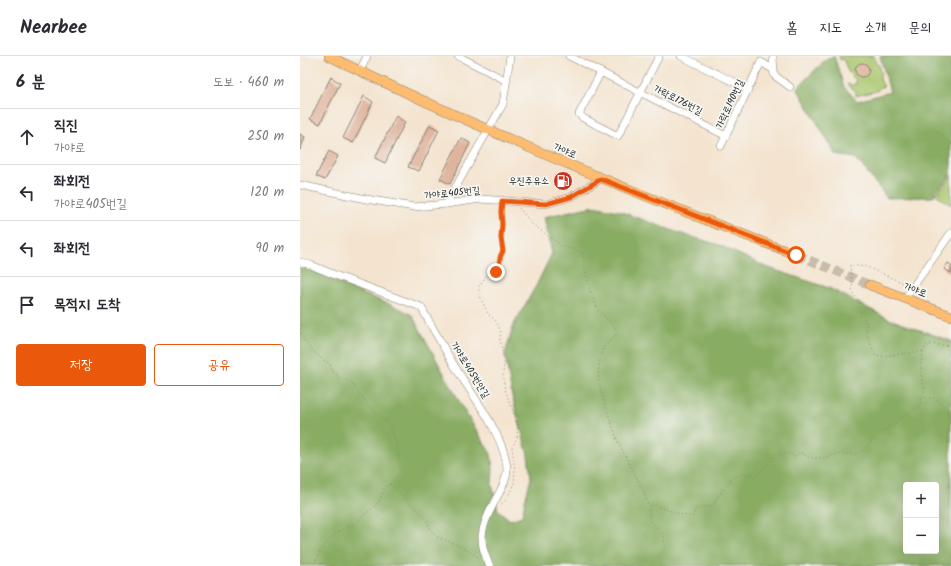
<!DOCTYPE html>
<html lang="ko">
<meta charset="utf-8">
<style>
body{margin:0;font-family:Kalam,"Poor Story",sans-serif;background:#f2f2f3;color:#2b2b33}
.controls{position:absolute;right:12px;bottom:12px;display:grid;overflow:hidden;border-radius:4px;box-shadow:0 4px 16px #0002}
.controls button{width:36px;height:36px;display:grid;place-items:center;padding:0;border:0;border-bottom:1px solid #e1e1e2;background:#fff;color:#2b2b33;font:20px sans-serif}
.stop{position:absolute;width:12px;height:12px;margin:-9px;border:3px solid #ea580c;border-radius:50%;background:#fff}
.stop.end{background:#ea580c;border-color:#fff;box-shadow:0 1px 4px #0008}
.list{margin:0;padding:0;list-style:none}
h2{display:flex;justify-content:space-between;align-items:center;height:52px;margin:0;padding:0 16px;font-size:17px}
h2 small{font-size:13px;font-weight:400;color:#7c7c81}
.list li{display:grid;grid-template-columns:26px 1fr auto;gap:12px;align-items:center;box-sizing:border-box;height:56px;padding:0 16px;border-top:1px solid #e1e1e2}
.list b{display:block;font-size:15px;white-space:nowrap}
.list p{margin:0;font-size:13px;white-space:nowrap;color:#7c7c81}
.list em{font-size:13px;font-style:normal;color:#7c7c81}
.actions{display:flex;gap:8px;padding:12px 16px}
.actions a{flex:1;padding:9px 0;border:1px solid #ea580c;border-radius:4px;text-align:center;font-size:14px;color:#ea580c}
.actions .main{background:#ea580c;color:#fff}
.icon{flex:none;width:22px;height:22px;fill:none;stroke:currentColor;stroke-width:2;stroke-linecap:round;stroke-linejoin:round}
.map{position:relative;flex:none;width:651px;height:510px;overflow:hidden}
header{display:flex;align-items:center;gap:24px;box-sizing:border-box;height:56px;padding:0 20px;background:#fff;border-bottom:1px solid #e1e1e2}
header strong{font-size:19px}
nav{display:flex;gap:22px;margin-inline-start:auto;font-size:14px}
main{display:flex}
aside{flex:1;background:#fff}
.map>svg:first-child{display:block}
.green{fill:#abc86f;stroke:#647246}
.forest{fill:#88ac62;stroke:#52643f;fill-rule:evenodd}
.building{fill:#dfb39c}
.lines{fill:none;stroke-linecap:round;stroke-linejoin:round}
.major-tunnel{stroke:#c9bcab;stroke-width:9;stroke-dasharray:9 4.5;stroke-linecap:butt}
.minor-casing{stroke:#888076;stroke-width:8}
.major-casing{stroke:#888076;stroke-width:10}
.path{stroke:#888076;stroke-width:1;stroke-dasharray:1 3;stroke-linecap:butt}
.minor{stroke:#fff;stroke-width:7}
.major{stroke:#febc70;stroke-width:9}
.route{stroke:#ea580c;stroke-width:5}
.labels{text-anchor:middle;dominant-baseline:central;stroke-width:3.5;stroke-linejoin:round;paint-order:stroke}
.street-label{font-size:10px;fill:#1c1c1c;stroke:#f6f6f2}
.poi-label{font-size:10px;fill:#1c1c1c;stroke:#f6f6f2;text-anchor:end}
</style>
<header>
<strong>Nearbee</strong>
<nav><a>홈</a><a>지도</a><a>소개</a><a>문의</a></nav>
</header>
<main>
<aside>
<h2>6 분<small>도보 · 460 m</small></h2>
<ul class="list">
<li><svg class="icon" aria-label="ahead" viewBox="0 0 24 24"><path d="M12 20V5M6 11l6-6 6 6"/></svg><div><b>직진</b><p>가야로</p></div><em>250 m</em></li>
<li><svg class="icon" aria-label="left" viewBox="0 0 24 24"><path d="M17 20v-9H6M10 6l-5 5 5 5"/></svg><div><b>좌회전</b><p>가야로405번길</p></div><em>120 m</em></li>
<li><svg class="icon" aria-label="left" viewBox="0 0 24 24"><path d="M17 20v-9H6M10 6l-5 5 5 5"/></svg><div><b>좌회전</b></div><em>90 m</em></li>
<li><svg class="icon" aria-label="arrive" viewBox="0 0 24 24"><path d="M6 21V4h12l-3 4 3 4H6"/></svg><div><b>목적지 도착</b></div></li>
</ul>
<div class="actions"><a class="main">저장</a><a>공유</a></div>
</aside>
<div class="map">
<svg width="651" height="510" viewBox="0 0 651 510">
<rect width="100%" height="100%" fill="#f6f6f2"/>
<filter id="ink" filterUnits="userSpaceOnUse"><feTurbulence type="fractalNoise" baseFrequency=".025" numOctaves="2"/><feDisplacementMap in="SourceGraphic" scale="8" xChannelSelector="R" yChannelSelector="G"/><feConvolveMatrix kernelMatrix="1 2 1 2 8 2 1 2 1" color-interpolation-filters="sRGB"/></filter>
<filter id="wash" filterUnits="userSpaceOnUse"><feTurbulence type="fractalNoise" baseFrequency=".012" numOctaves="4" result="noise"/><feDisplacementMap in="SourceGraphic" scale="16" xChannelSelector="R" yChannelSelector="G"/><feGaussianBlur stdDeviation="0.9" result="paint"/><feColorMatrix in="noise" values="0 0 0 0 0 0 0 0 0 0 0 0 0 0 0 0 0 1.4 0 .05"/><feComposite in="paint" operator="in"/></filter>
<g filter="url(#wash)">
<rect width="100%" height="100%" fill="#f4e4cf"/>
<g class="green">
<path d="M539,0H574L576,8L580,10L579,13L581,16C579,20 580,26 584,30L579,32L577,35L556,40V35L549,31L547,28L552,29L556,28V24L549,17L543,3L540,4Z"/>
<polygon points="651,119 651,149 637,139"/>
</g>
<g class="forest">
<polygon points="534,0 544,31 557,45 590,36 580,0 651,0 651,117 633,141 587,142 556,102 536,99 497,32 526,3"/>
<path d="M293,150L319,155L379,177L419,189L466,211L529,232L589,263L651,285V510H0V209L64,238L101,253L112,259L164,354L191,398L193,413L192,428L198,454L210,464L222,460L225,444L231,422L228,399L212,340L205,298L213,270L237,228L252,197L244,161ZM606,429H636V495H606Z"/>
</g>
<g id="blocks">
<g class="building">
<circle cx="562" cy="14" r="7"/>
<polygon points="31,21 40,27 20,68 10,63"/>
<polygon points="64,40 73,46 53,87 43,82"/>
<polygon points="96,60 105,66 85,107 75,102"/>
<polygon points="130,69 139,74 119,115 108,111"/>
<polygon points="0,78 5,81 0,94"/>
<polygon points="161,82 170,87 150,128 140,123"/>
<polygon points="29,95 38,100 25,124 16,120"/>
<polygon points="648,207 651,209 651,217 644,213"/>
</g>
</g>
</g>
<g filter="url(#ink)">
<use href="#blocks" fill-opacity="0" stroke="#888076" stroke-width="1"/>
<g class="lines">
<polyline class="major-tunnel" points="497,199 570,229"/>
<defs>
<g id="minor">
<polyline points="158,0 207,25"/>
<polyline points="269,0 426,80"/>
<polyline points="381,0 448,33"/>
<polyline points="473,0 474,19 490,31"/>
<polyline points="60,15 67,0"/>
<polyline points="301,16 279,58 283,62 318,80 359,0"/>
<polyline points="421,90 461,6 474,14"/>
<polyline points="0,129 66,143 114,151 146,148 181,143 246,148 271,141 301,123"/>
<polyline points="146,148 203,48 210,0"/>
<path d="M0,206L11,209L35,219L121,251C133,272 144,293 157,314C173,340 206,382 207,414C207,426 199,436 194,447C181,471 177,485 190,510"/>
<polyline points="605,242 651,177"/>
</g>
<g id="major">
<path d="M29,0C182,75 338,139 497,199"/>
<polyline points="570,229 651,260"/>
</g>
</defs>
<use href="#minor" class="minor-casing"/>
<use href="#major" class="major-casing"/>
<g class="path">
<path d="M201,152L202,168L201,182L203,195C198,202 201,202 200,209C199,213 196,215 196,220L187,219L179,230V238L188,258L196,265L201,276L200,283L204,305L203,320L205,333L218,369L217,382L212,391L215,416L214,427L207,443L201,448"/>
<path d="M219,152L231,167L263,191L282,195C286,216 288,236 299,255C304,262 314,267 317,276L316,279L303,292L301,298L298,318L301,337L318,386L343,434L347,447L383,459L392,461L396,453L413,449L417,442L430,424L443,418L457,419L475,400L489,397L494,401L500,396L510,402H522L537,398H556L564,394L570,386L578,379L620,349L621,342"/>
<polyline points="606,228 567,211 550,209 553,238 559,245 561,259 567,268 566,277 576,301 623,295"/>
<path d="M0,269C1,288 16,299 30,308L32,315L37,319L39,322L44,323L50,325L71,353L76,356L91,370L95,384L100,409V416L90,428L85,431L80,444L74,451L55,467L36,477L21,494L13,510"/>
<path d="M651,290L633,288L627,289L623,295L621,308V319L625,334L621,342C640,341 642,346 651,361"/>
<polyline points="90,428 120,456 126,463 132,476 137,481 158,489 180,502"/>
<path d="M350,450C345,465 357,469 364,480L365,492L359,500L361,507L359,510"/>
</g>
<use href="#minor" class="minor"/>
<use href="#major" class="major"/>
</g>
</g>
<g class="lines" filter="url(#ink)">
<path class="route" d="M196,216C202,208 197,204 203,195L201,182L202,168L201,156L202,145L246,148L271,141L301,123L496,199"/>
</g>
<defs>
<symbol id="fuel-disc" viewBox="-11 -11 22 22"><circle r="9.5" fill="#c8321e" stroke="#f6f6f2"/><path d="M-5.5-6h7V0h2V4h1.3V-2.5L3-4.5l.8-.8L6-3V5H2.5V1h-1V6h-7ZM-4.2-4.7v3.2H.2V-4.7Z" fill="#fff"/></symbol>
</defs>
<g fill-rule="evenodd">
<use href="#fuel-disc" x="252" y="114" width="22" height="22"/>
</g>
<g class="labels">
<g class="street-label">
<text transform="translate(378 44) rotate(27)">가락로176번길</text>
<text transform="translate(430 48) rotate(-65)">가락로190번길</text>
<text transform="translate(265 95) rotate(23)">가야로</text>
<text transform="translate(152 137) rotate(-6)">가야로405번길</text>
<text transform="translate(615 234) rotate(21)">가야로</text>
<text transform="translate(170 314) rotate(58)">가야로405번안길</text>
</g>
<g class="poi-label">
<text x="249" y="125">우진주유소</text>
</g>
</g>
</svg>
<div class="controls">
<button>+</button>
<button>−</button>
</div>
<div class="stop" style="left:496px;top:199px"></div>
<div class="stop end" style="left:196px;top:216px"></div>
</div>
</main>
